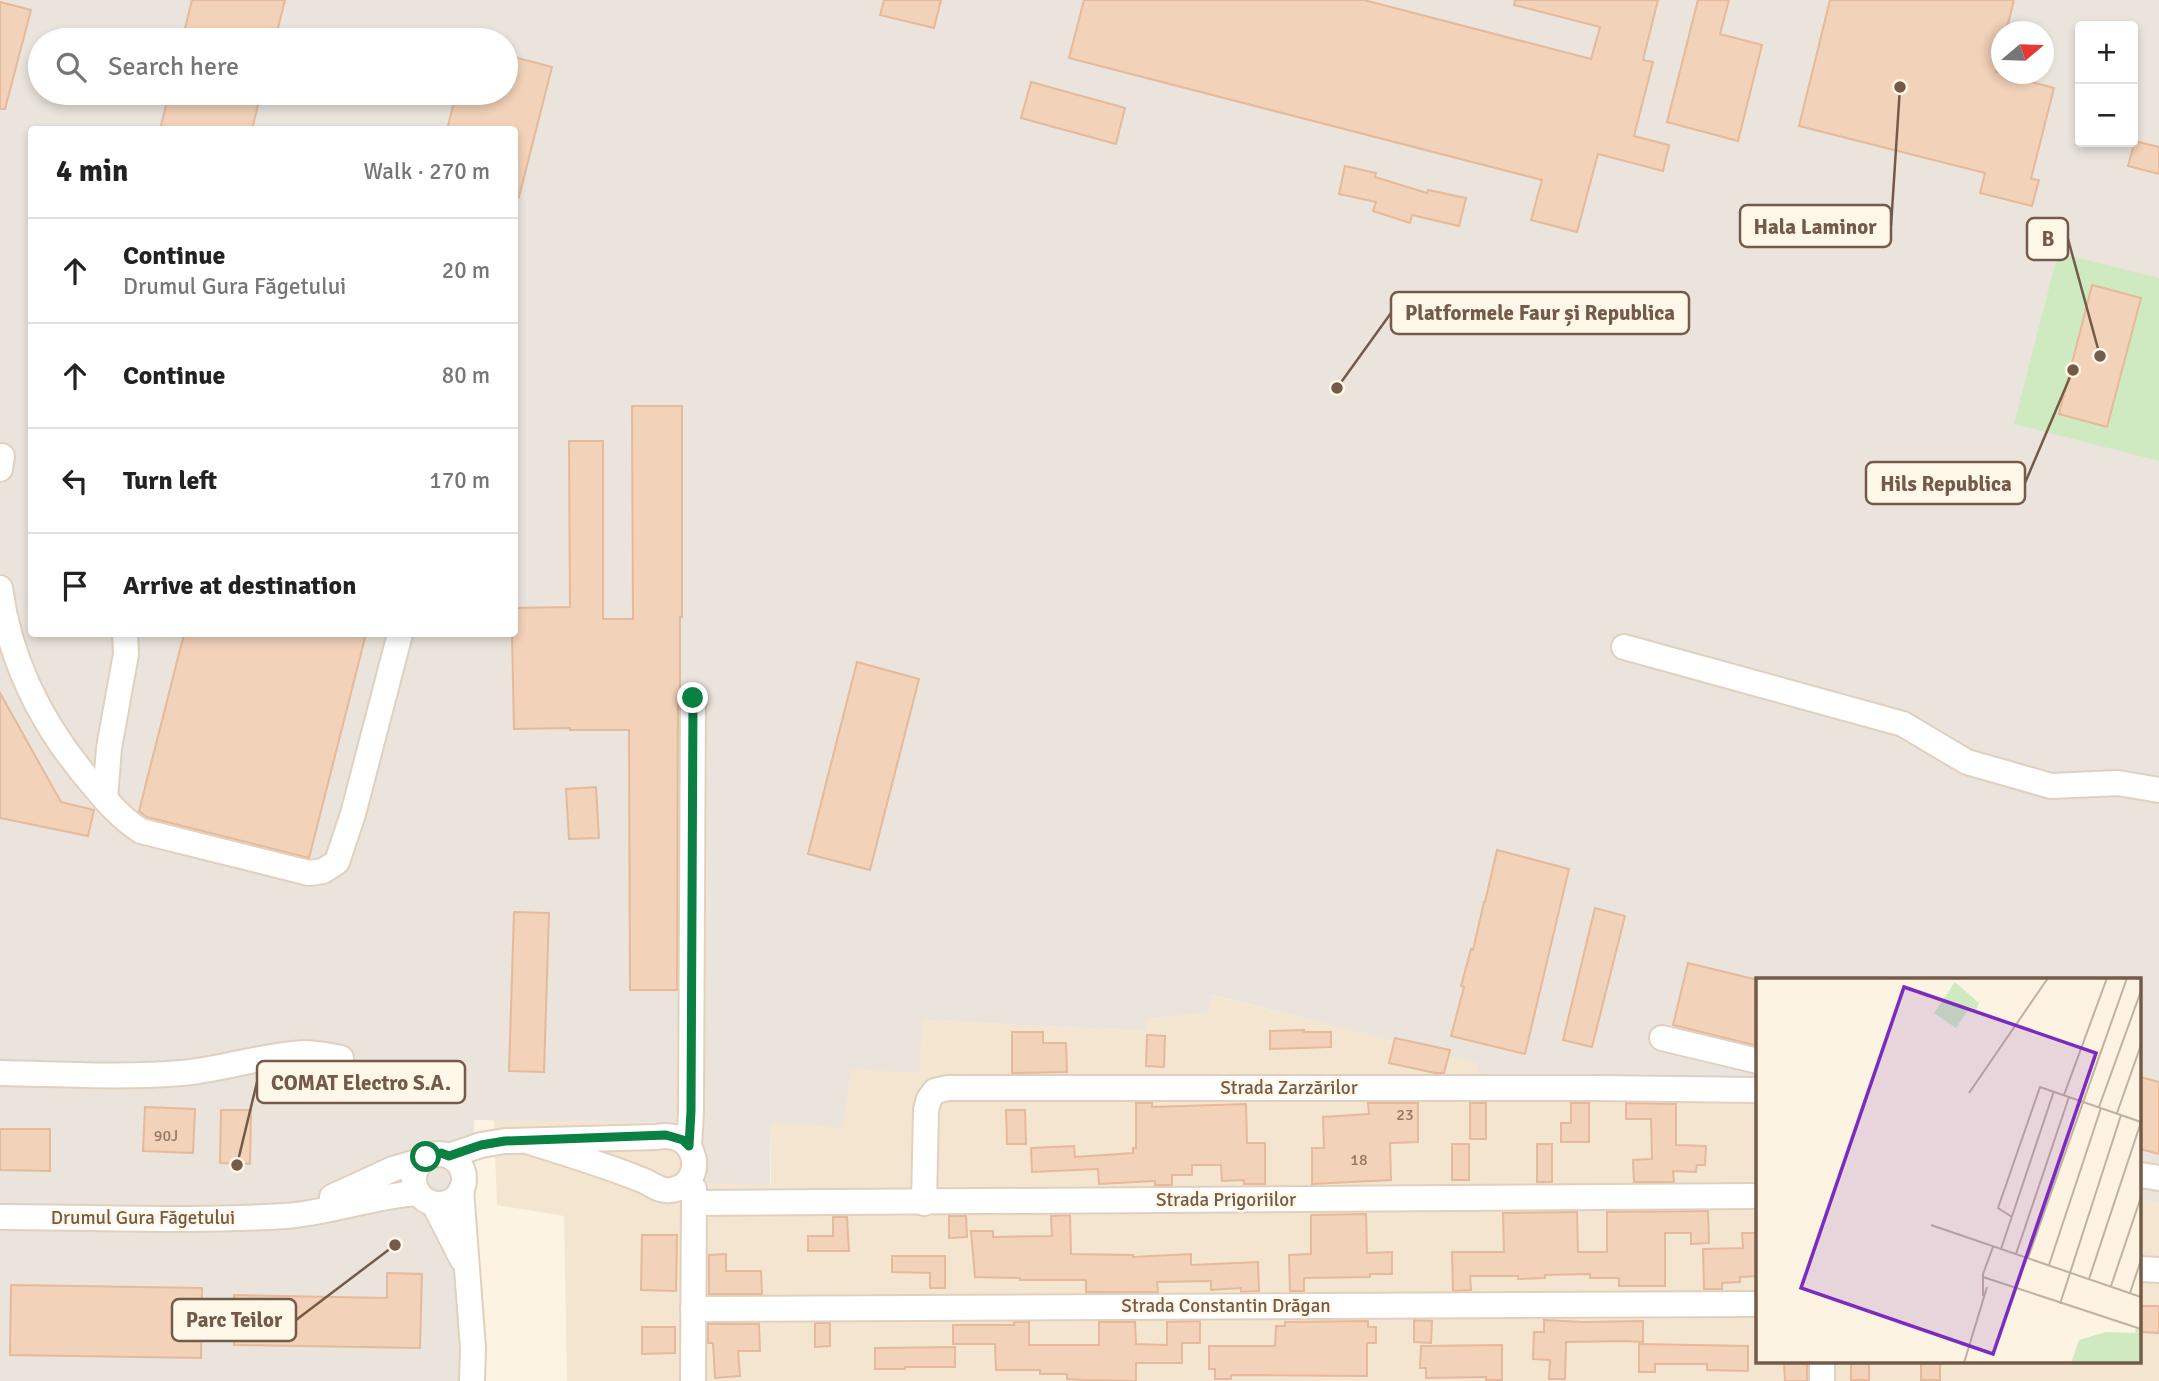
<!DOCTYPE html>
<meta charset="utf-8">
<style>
body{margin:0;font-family:Signika,sans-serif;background:#f6f6f6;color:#222}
.controls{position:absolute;right:21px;top:21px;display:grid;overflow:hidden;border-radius:7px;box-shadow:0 4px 10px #0003}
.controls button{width:63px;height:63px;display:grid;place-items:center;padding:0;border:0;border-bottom:2px solid #e0e0e0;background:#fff;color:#222;font:35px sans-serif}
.compass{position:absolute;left:1991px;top:21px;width:63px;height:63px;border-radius:50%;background:#fff;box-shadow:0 4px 10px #0003;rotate:71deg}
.stop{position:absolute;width:21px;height:21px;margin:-16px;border:5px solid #0b8043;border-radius:50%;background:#fff}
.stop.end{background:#0b8043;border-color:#fff;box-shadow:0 2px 7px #0008}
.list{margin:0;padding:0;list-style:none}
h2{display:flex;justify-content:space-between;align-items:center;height:91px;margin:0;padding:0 28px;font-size:30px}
h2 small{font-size:23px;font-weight:400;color:#767676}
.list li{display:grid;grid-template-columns:46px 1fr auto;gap:21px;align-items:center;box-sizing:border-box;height:105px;padding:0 28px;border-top:2px solid #e0e0e0}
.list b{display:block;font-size:26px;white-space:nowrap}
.list p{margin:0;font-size:23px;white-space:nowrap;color:#767676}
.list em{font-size:23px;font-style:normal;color:#767676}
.icon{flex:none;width:38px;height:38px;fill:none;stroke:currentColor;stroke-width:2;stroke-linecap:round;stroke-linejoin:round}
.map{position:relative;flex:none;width:2159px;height:1381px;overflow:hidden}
.search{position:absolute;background:#fff;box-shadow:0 4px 10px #0003;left:28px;top:28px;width:490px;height:77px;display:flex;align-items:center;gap:18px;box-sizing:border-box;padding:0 24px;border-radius:38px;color:#767676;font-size:26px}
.panel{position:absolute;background:#fff;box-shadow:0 4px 10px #0003;left:28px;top:126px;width:490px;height:511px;border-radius:7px}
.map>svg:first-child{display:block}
.residential{fill:#f4e5d0}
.industrial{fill:#ebe4dd;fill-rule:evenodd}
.green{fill:#cfeac0}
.building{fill:#f2d2b9;stroke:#e5b999;stroke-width:2}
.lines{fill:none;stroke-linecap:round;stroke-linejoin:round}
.minor-casing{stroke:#e1d0bd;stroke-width:28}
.minor{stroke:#fff;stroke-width:24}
.route{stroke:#0b8043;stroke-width:9}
.labels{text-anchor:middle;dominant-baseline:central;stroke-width:5;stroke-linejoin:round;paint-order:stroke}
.number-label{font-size:16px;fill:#947864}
.street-label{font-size:19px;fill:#745a48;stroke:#fff7e8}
.inset-road{fill:none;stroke:#c2b19f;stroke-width:2}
.view{fill:#7b2cbf;fill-opacity:0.15;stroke:#7b2cbf;stroke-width:3.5}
.inset-edge{fill:none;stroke:#745a48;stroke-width:3.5}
.leader{fill:none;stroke:#745a48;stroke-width:2.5}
.callout-dot{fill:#745a48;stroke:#fff7e8;stroke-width:2.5}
.callout{fill:#fff7e8;stroke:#745a48;stroke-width:2.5}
.callout-label{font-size:21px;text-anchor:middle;font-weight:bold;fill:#745a48}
</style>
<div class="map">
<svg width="2159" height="1381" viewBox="0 0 2159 1381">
<rect width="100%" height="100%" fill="#fcf3e2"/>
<polygon class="residential" points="1211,995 1479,1063 1477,1078 1758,1082 1758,1362 2140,1362 2140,1201 2159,1203 2159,1381 567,1381 564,1216 497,1205 494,1120 702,1123 771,1184 771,1122 922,1020 1144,1031 1147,1019 1208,1013"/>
<path class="industrial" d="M0,0H2159V1203L2140,1201V980H1758V1082L1477,1079L1478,1063L1212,995L1208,1013L1147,1019L1145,1031L922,1020L920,1073L851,1069L843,1128L771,1122L770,1185L705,1183L702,1123L474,1120L477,1381H0ZM2080,26H2133V142H2080ZM2002,32H2044V74H2002ZM40,40H506V93H40ZM32,130H514V634H32Z"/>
<polygon class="green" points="2058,253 2159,278 2159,461 2014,424"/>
<g class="building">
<polygon points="192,0 285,0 275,40 182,40"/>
<polygon points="884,0 941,0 934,28 880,15"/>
<polygon points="1084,0 1364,0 1591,59 1600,27 1514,5 1515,0 1658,0 1643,60 1653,62 1634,136 1669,145 1663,171 1598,154 1577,232 1531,220 1542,180 1069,58"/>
<polygon points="1698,0 1729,0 1720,34 1762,45 1738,141 1667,122"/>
<polygon points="1830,0 2014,0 2006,32 2001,32 2001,49 1996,72 2054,88 2031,179 2039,180 2032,206 1980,193 1985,173 1799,126"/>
<polygon points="0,2 31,10 5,109 0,109"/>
<polygon points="506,55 552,67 519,197 514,196 514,130 447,130 456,93 506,93"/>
<polygon points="1031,82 1125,108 1116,144 1021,118"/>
<polygon points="169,93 261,93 252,130 160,130"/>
<polygon points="2135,141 2159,147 2159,174 2128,166"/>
<polygon points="1345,166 1376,173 1375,177 1427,193 1428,190 1466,198 1459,226 1412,215 1410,223 1373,211 1376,202 1339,194"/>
<polygon points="2092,285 2141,298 2107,427 2059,414"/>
<polygon points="632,406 682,406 682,617 680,617 680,691 678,698 677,990 630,990 629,730 570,730 570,728 514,729 512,634 514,634 514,608 570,607 569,441 603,441 603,619 633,619"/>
<polygon points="184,634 366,634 309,858 147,817 139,811"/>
<polygon points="857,662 919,679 870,870 808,854"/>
<polygon points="0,693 61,802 94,810 88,836 0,818"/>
<polygon points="596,787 599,838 569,839 566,789"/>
<polygon points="1497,850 1569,869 1525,1054 1451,1036 1464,987 1461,986 1471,949 1473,950 1484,902 1485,902"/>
<polygon points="1595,908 1625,916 1592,1047 1563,1040"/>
<polygon points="514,912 549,913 544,1072 509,1071"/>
<polygon points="1688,963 1758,980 1758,1046 1673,1025"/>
<polygon points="1304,1030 1304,1032 1331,1032 1331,1047 1270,1049 1270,1031"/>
<polygon points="1012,1032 1043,1032 1043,1043 1066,1043 1067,1072 1012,1073"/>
<polygon points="1147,1035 1165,1036 1164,1067 1146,1066"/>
<polygon points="1395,1038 1450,1050 1444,1073 1435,1073 1389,1063"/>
<polygon points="2140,1077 2159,1082 2159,1154 2140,1149"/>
<polygon points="1136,1103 1152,1103 1152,1107 1246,1104 1247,1143 1265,1143 1265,1184 1244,1184 1244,1180 1222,1181 1221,1165 1192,1165 1192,1175 1172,1175 1172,1185 1155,1185 1155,1181 1099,1184 1098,1169 1032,1172 1031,1148 1074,1146 1075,1157 1133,1153 1133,1148 1136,1148"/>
<polygon points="1368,1103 1418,1103 1418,1142 1390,1143 1391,1180 1312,1184 1312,1148 1324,1148 1323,1117 1369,1114"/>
<rect x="1470" y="1103" width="16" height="36"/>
<polygon points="1571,1103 1589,1103 1589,1142 1561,1142 1561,1123 1571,1123"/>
<polygon points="1626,1103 1676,1104 1676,1145 1706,1146 1705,1165 1697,1165 1696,1172 1673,1171 1674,1182 1634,1182 1633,1160 1652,1159 1651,1119 1626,1119"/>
<polygon points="145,1107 195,1109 193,1153 143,1151"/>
<polygon points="221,1110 251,1110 250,1164 220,1163"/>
<polygon points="1006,1110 1025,1110 1026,1144 1007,1144"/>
<polygon points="0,1129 50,1129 50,1171 0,1170"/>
<rect x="1452" y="1144" width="17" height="36"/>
<rect x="1537" y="1144" width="15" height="38"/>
<polygon points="1708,1211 1709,1243 1691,1244 1691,1233 1665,1233 1665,1286 1619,1286 1619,1278 1590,1278 1590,1274 1545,1275 1545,1278 1518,1279 1518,1276 1470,1276 1471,1290 1453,1291 1452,1252 1504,1252 1503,1213 1577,1212 1578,1252 1607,1252 1607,1212"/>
<polygon points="1366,1214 1367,1253 1392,1252 1392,1274 1370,1274 1370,1277 1304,1278 1304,1291 1290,1291 1289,1255 1311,1254 1311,1215"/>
<polygon points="1070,1215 1071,1254 1133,1255 1133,1257 1191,1254 1191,1265 1258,1262 1259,1291 1241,1292 1241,1288 1211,1290 1211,1281 1157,1282 1158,1292 1086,1292 1086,1280 1020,1280 1020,1278 975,1277 971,1231 993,1231 993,1237 1052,1236 1051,1216"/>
<polygon points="949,1216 966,1216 967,1237 949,1238"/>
<polygon points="833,1217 847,1217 849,1251 808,1251 808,1236 833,1236"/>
<polygon points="1742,1233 1758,1233 1758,1276 1740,1277 1740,1282 1722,1283 1722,1289 1704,1289 1703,1249 1743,1248"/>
<polygon points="642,1235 677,1235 676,1291 641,1290"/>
<polygon points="726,1254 726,1271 761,1271 762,1294 709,1294 709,1255"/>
<polygon points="892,1256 945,1256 945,1288 930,1288 930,1273 892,1272"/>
<polygon points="387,1273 422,1274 420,1348 234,1345 234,1295 387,1298"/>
<polygon points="11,1285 202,1288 201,1358 10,1355"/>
<polygon points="2141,1306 2159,1306 2159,1333 2140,1332"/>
<polygon points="1414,1320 1432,1321 1431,1343 1414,1342"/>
<polygon points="1544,1320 1583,1322 1643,1321 1643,1342 1623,1341 1566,1342 1565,1379 1549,1379 1550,1360 1533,1359 1534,1332 1544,1332"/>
<polygon points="1200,1321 1200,1343 1182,1343 1182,1363 1136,1363 1136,1381 1083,1380 1067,1379 1067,1374 1040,1374 1040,1370 996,1370 995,1344 953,1344 953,1325 1014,1325 1014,1322 1029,1322 1029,1345 1099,1345 1099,1322 1135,1322 1136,1344 1167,1345 1167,1322"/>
<polygon points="1368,1321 1368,1327 1376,1327 1376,1343 1367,1343 1367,1376 1231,1375 1231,1379 1215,1379 1215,1369 1209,1369 1209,1346 1275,1346 1276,1326 1285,1326 1285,1322"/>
<polygon points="815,1323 830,1323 830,1346 815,1347"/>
<polygon points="708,1324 759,1324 760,1351 738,1351 740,1376 715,1378 713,1343 708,1343"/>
<polygon points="642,1327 675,1327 675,1353 642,1354"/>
<polygon points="1639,1344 1748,1346 1748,1371 1707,1370 1707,1364 1655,1364 1655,1372 1639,1372"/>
<polygon points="1502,1345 1502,1380 1486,1380 1486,1377 1426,1378 1426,1368 1420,1368 1421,1346"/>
<polygon points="955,1347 955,1367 905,1367 905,1369 875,1369 875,1348"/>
<polygon points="1784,1362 1807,1362 1807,1381 1785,1381"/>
<rect x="1851" y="1362" width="18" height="18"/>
<rect x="1921" y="1362" width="19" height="18"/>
</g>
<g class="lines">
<defs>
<g id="minor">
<polyline points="0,469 2,456"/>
<path d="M0,588C10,663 44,729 94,786C108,803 122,819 141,831L309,873L323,871L337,862L353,814L400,634"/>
<polyline points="1624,647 1903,724 1967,762 2051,786 2118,783 2159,790"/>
<polyline points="105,799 109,748 126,654 125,634"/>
<polyline points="1662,1038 1758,1061"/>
<path d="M0,1073C61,1074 122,1078 182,1073C224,1069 263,1055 304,1053C316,1053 329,1056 341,1058"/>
<polyline points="689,1146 691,1111 693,698"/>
<circle cx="439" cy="1179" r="25"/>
<path d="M449,1156L481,1145L505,1141L657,1137C698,1128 708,1183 672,1190C659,1192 653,1184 642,1180C605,1165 568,1154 530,1142"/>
<polyline points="2140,1175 2159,1178"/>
<polyline points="461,1190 473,1348 472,1381"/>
<polyline points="332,1197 393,1169 420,1161"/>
<polyline points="694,1203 1758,1196"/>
<polyline points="924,1203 926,1110 929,1099 935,1091 948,1088 1594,1088 1758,1090"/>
<polyline points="434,1204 462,1259"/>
<path d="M0,1217C95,1217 191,1222 285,1216C330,1213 372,1196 418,1193"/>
<polyline points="2140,1269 2159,1270"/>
<polyline points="693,1309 1758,1304"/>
<polyline points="1822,1362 1822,1381"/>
<polyline points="693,1381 694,1189"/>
</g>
</defs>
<use href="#minor" class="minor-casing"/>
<use href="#minor" class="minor"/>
</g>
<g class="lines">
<polyline class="route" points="426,1157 441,1153 449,1156 481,1145 505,1141 666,1135 683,1140 689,1146 691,1111 693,698"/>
</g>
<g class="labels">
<g class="number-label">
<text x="1405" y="1115">23</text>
<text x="166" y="1136">90J</text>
<text x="1359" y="1160">18</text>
</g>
<g class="street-label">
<text x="1289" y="1088">Strada Zarzărilor</text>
<text x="1226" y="1200">Strada Prigoriilor</text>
<text x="143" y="1218">Drumul Gura Făgetului</text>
<text x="1226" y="1306">Strada Constantin Drăgan</text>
</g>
</g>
<g transform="translate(1756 978)">
<rect width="385" height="385" fill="#fcf3e2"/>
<path d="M199,4L223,25L220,32L214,29L200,50L178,35ZM380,351L385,352V385H315L323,362L350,354L379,355Z" fill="#cfeac0"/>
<path class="inset-road" d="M213,115L292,0M308,117L351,0M343,129L385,13M361,135L385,67M256,239L242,230L284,109L385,144M175,247L385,319M245,271L298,113M260,276L313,119M272,280L371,0M293,287L345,130M227,299L385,351M333,301L385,144M355,308L385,219M374,315L385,282M227,318V296L237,269M304,326L365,137M208,385L231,309"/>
<path class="view" d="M148,9L340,75L237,376L45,310Z"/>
<rect width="385" height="385" class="inset-edge"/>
</g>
<path class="leader" d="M1900 87L1891 226M2100 356L2068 239M1337 388L1391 313M2073 370L2025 483M237 1165L257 1082M395 1245L296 1320"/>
<g class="callout-dot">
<circle cx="1900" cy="87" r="7"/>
<circle cx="2100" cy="356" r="7"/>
<circle cx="1337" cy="388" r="7"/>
<circle cx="2073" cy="370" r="7"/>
<circle cx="237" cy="1165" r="7"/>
<circle cx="395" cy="1245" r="7"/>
</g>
<g class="callout">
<rect x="1740" y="205" width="151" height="42" rx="7"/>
<rect x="2027" y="218" width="41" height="42" rx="7"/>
<rect x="1391" y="292" width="298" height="42" rx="7"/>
<rect x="1866" y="462" width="159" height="42" rx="7"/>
<rect x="257" y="1061" width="208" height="42" rx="7"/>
<rect x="172" y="1299" width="124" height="42" rx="7"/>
</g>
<g class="callout-label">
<text x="1815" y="234">Hala Laminor</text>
<text x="2048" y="246">B</text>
<text x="1540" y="320">Platformele Faur și Republica</text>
<text x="1946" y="491">Hils Republica</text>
<text x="361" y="1090">COMAT Electro S.A.</text>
<text x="234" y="1327">Parc Teilor</text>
</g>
</svg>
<div class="controls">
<button>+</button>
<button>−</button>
</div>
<svg class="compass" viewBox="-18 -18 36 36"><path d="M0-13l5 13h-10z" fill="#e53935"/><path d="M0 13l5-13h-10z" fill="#767676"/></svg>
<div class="stop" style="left:426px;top:1157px"></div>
<div class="stop end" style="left:693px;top:698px"></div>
<div class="search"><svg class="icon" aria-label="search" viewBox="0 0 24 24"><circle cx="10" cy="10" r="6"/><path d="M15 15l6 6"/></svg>Search here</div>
<section class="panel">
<h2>4 min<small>Walk · 270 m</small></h2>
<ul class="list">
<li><svg class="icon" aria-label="ahead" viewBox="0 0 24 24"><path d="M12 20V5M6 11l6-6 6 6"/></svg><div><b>Continue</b><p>Drumul Gura Făgetului</p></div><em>20 m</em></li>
<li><svg class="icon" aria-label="ahead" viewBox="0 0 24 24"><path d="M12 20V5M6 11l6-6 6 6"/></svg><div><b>Continue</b></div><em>80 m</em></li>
<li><svg class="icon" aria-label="left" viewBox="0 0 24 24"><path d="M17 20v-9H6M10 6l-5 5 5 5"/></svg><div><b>Turn left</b></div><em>170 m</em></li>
<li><svg class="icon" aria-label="arrive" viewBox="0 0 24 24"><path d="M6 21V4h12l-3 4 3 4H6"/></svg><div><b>Arrive at destination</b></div></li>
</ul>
</section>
</div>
